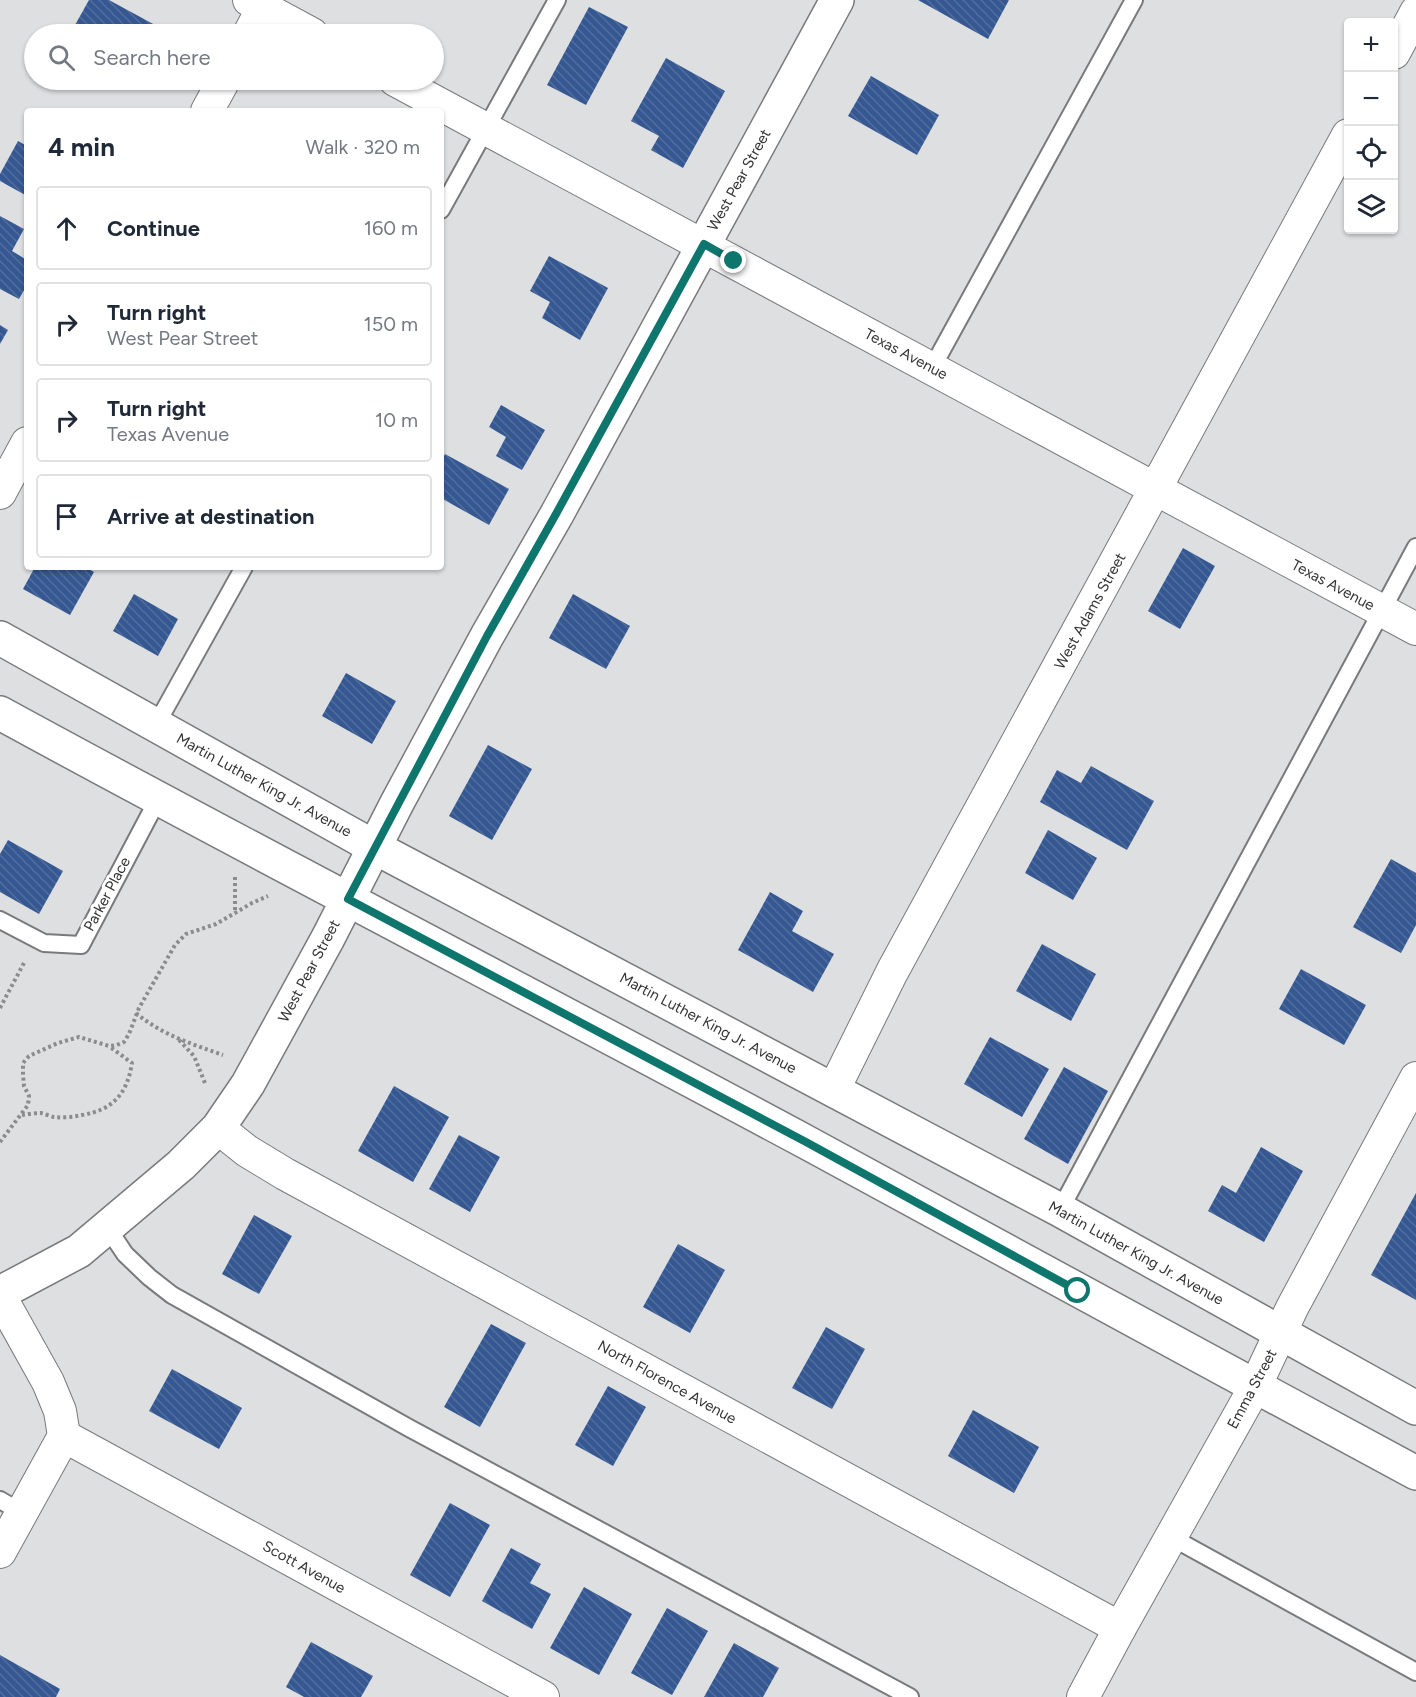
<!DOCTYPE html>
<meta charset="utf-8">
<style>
body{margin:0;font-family:Figtree,sans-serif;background:#f6f6f7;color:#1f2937}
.controls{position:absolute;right:18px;top:18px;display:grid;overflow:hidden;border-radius:6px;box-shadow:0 2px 4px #0004}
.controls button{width:54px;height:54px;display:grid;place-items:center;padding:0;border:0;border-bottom:2px solid #e0e1e3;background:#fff;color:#1f2937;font:30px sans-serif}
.stop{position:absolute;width:18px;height:18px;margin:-14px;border:4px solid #0f766e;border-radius:50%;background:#fff}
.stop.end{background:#0f766e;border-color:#fff;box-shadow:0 2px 6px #0008}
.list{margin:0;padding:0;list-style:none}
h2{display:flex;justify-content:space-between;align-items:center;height:78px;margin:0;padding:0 24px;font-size:26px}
h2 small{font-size:20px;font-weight:400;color:#747a83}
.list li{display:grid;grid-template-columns:39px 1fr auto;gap:18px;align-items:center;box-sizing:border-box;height:84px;margin:0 12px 12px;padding:0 12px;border:2px solid #e0e1e3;border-radius:6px}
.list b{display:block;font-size:22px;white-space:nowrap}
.list p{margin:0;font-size:20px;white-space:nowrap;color:#747a83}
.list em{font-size:20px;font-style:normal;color:#747a83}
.icon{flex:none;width:33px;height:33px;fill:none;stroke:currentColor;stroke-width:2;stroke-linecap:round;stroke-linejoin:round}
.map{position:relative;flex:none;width:1416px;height:1697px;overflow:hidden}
.search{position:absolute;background:#fff;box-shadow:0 2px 4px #0004;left:24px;top:24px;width:420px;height:66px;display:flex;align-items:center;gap:15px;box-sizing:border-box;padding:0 21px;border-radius:33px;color:#747a83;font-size:22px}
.panel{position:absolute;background:#fff;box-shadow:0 2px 4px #0004;left:24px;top:108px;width:420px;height:462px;border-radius:6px}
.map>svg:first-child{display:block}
.building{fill:url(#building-back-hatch)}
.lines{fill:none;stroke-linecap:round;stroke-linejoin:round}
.lane-casing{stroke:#7a7a7c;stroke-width:20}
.street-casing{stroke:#7a7a7c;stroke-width:34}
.secondary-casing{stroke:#7a7a7c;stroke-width:36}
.path{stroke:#8b8c8d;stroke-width:4;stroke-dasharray:3 3;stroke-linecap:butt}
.lane{stroke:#fff;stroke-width:16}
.street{stroke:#fff;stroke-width:32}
.secondary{stroke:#fff;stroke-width:33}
.route{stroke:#0f766e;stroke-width:8}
.labels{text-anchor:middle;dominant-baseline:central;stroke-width:6;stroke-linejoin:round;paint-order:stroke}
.street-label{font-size:15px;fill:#343435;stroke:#fff}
</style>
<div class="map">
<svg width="1416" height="1697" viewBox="0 0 1416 1697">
<defs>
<pattern id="building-back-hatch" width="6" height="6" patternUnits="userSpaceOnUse" patternTransform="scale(1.5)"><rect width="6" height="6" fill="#355893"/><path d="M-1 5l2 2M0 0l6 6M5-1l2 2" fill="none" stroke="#516d9c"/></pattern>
</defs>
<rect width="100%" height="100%" fill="#dedfe0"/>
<g class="building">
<polygon points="89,0 109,0 166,31 164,34 70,34"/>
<polygon points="918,0 1009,0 988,39"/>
<polygon points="589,7 628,27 586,105 547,85"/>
<polygon points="666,58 725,91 683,168 651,150 659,136 631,121"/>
<polygon points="871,76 939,115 917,155 848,116"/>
<polygon points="18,141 27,146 27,196 0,181 0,174"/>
<polygon points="0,216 24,229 12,251 27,260 27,285 19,299 0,289"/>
<polygon points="549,256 608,288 580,340 542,318 550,302 530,291"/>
<polygon points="0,325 8,330 0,344"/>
<polygon points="501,405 545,430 522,470 496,456 506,437 489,427"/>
<polygon points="445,454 509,489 489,525 441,498 441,462"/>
<polygon points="1183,548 1215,566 1180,629 1148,611"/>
<polygon points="35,567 85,567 94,572 70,615 23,589"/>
<polygon points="134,594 178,619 158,656 113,631"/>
<polygon points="573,594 630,626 606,669 549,638"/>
<polygon points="346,673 396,701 372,744 322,716"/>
<polygon points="488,745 532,769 492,840 449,816"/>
<polygon points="1091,766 1154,801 1127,850 1040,802 1057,770 1081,783"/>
<polygon points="1048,830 1097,858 1073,900 1025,873"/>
<polygon points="8,840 63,871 39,914 0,892 0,854"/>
<polygon points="1391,859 1416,873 1416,925 1401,953 1353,927"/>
<polygon points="770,892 803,911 792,931 834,954 813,992 738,950"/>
<polygon points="1042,944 1096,974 1071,1021 1016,991"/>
<polygon points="1301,969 1366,1005 1344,1045 1279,1009"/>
<polygon points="990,1037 1049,1069 1022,1117 964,1084"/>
<polygon points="1064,1067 1108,1091 1068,1164 1024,1139"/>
<polygon points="394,1086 449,1117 413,1182 358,1151"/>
<polygon points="459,1135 500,1157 470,1212 429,1189"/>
<polygon points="1261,1147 1303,1171 1264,1242 1208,1211 1222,1185 1236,1193"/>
<polygon points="1416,1193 1416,1300 1371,1275"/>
<polygon points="254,1215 292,1236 259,1294 222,1274"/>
<polygon points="678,1244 725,1270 690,1333 643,1307"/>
<polygon points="491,1324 526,1343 480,1427 444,1407"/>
<polygon points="826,1327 865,1349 832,1409 792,1388"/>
<polygon points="172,1369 242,1408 219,1449 149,1411"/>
<polygon points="608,1386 646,1407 613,1466 575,1445"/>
<polygon points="973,1410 1039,1447 1014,1493 948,1456"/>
<polygon points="450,1503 490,1525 450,1597 410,1575"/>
<polygon points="511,1548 541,1564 530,1583 551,1594 532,1629 482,1601"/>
<polygon points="584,1587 632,1614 599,1675 550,1648"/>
<polygon points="667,1608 708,1631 672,1695 631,1673"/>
<polygon points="311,1642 373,1676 361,1697 304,1697 286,1687"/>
<polygon points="734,1643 779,1668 763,1697 704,1697"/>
<polygon points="0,1655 60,1689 56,1697 0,1697"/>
</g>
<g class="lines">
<defs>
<g id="lane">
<polyline points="441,210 557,0"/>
<polyline points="932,368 1134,0"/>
<polyline points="156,725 244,567"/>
<polyline points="0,920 44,943 81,945 158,799"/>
<polyline points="1060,1210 1416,547"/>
<polyline points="107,1227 125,1254 149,1277 172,1295 409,1428 910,1697"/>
<polyline points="0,1500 22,1513"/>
<polyline points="1171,1537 1416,1672"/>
</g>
<g id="street">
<polyline points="249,0 312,34"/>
<polyline points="249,34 267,0"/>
<polyline points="1394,53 1416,12"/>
<polyline points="395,80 1416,629"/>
<polyline points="207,111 224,80"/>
<polyline points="0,493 27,443"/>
<polyline points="834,1089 892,972 1348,135"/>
<polyline points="218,1128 247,1151 285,1174 1120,1628"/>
<polyline points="0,1296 48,1382 60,1411 64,1436"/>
<polyline points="64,1436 543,1697"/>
<polyline points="0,1552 64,1436"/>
<polyline points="1083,1697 1120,1628 1255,1387 1292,1308 1416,1078"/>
</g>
<g id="secondary">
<polyline points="0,638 374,847 1060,1210 1416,1408"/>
<path d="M0,713C267,859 538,998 806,1142C1009,1251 1212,1364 1416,1473"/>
<polyline points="0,1293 79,1251 181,1165 218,1128 248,1084 328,938 397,803 487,636 557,514 837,0"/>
</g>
</defs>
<use href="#lane" class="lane-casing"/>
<use href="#street" class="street-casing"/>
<use href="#secondary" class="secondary-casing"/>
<g class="path">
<polyline points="235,877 235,912"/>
<polyline points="0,1008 25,961"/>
<path d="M136,1013C162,1035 192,1044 223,1055"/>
<polyline points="179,1040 194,1056 205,1083"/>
<path d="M22,1115C28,1114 35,1113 41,1113C45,1114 50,1116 54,1117C63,1118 73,1117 82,1115C113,1110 127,1094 132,1063L110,1047"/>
<polyline points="0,1142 28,1105 29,1096 24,1086 23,1074 23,1063 29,1056 58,1043 79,1037 109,1046 117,1045 124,1042 129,1034 139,1008 175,945 186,934 216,924 252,903 268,896"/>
</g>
<use href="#lane" class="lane"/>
<use href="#street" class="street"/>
<use href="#secondary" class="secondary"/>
</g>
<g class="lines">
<polyline class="route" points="734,261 704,244 556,514 487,636 348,899 806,1142 1078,1291"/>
</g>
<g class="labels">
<g class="street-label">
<text transform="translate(739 180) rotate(-61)">West Pear Street</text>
<text transform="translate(906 354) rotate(28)">Texas Avenue</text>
<text transform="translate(1333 585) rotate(28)">Texas Avenue</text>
<text transform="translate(1090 611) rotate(-61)">West Adams Street</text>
<text transform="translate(264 785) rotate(29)">Martin Luther King Jr. Avenue</text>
<text transform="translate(107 894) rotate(-62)">Parker Place</text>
<text transform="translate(309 971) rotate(-62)">West Pear Street</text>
<text transform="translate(708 1023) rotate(28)">Martin Luther King Jr. Avenue</text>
<text transform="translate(1136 1253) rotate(29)">Martin Luther King Jr. Avenue</text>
<text transform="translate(667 1382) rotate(29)">North Florence Avenue</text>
<text transform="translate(1252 1389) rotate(-62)">Emma Street</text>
<text transform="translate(304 1567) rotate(29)">Scott Avenue</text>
</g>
</g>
</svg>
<div class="controls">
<button>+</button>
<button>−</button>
<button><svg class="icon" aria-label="locate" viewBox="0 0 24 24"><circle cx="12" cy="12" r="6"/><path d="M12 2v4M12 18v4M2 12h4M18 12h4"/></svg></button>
<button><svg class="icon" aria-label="layers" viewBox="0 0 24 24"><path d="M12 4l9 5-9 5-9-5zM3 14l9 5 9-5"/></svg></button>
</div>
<div class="stop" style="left:1078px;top:1291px"></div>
<div class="stop end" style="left:734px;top:261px"></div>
<div class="search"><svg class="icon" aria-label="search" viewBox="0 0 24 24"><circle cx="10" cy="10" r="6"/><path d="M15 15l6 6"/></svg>Search here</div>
<section class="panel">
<h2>4 min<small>Walk · 320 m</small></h2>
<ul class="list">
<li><svg class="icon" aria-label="ahead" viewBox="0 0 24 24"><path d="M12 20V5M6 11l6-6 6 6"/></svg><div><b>Continue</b></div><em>160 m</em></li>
<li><svg class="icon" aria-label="right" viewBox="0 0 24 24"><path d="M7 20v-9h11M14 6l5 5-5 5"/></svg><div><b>Turn right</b><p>West Pear Street</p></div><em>150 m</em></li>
<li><svg class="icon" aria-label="right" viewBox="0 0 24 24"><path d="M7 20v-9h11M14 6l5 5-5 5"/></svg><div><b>Turn right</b><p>Texas Avenue</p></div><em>10 m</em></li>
<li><svg class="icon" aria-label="arrive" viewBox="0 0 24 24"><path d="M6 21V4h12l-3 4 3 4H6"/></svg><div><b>Arrive at destination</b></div></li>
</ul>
</section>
</div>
